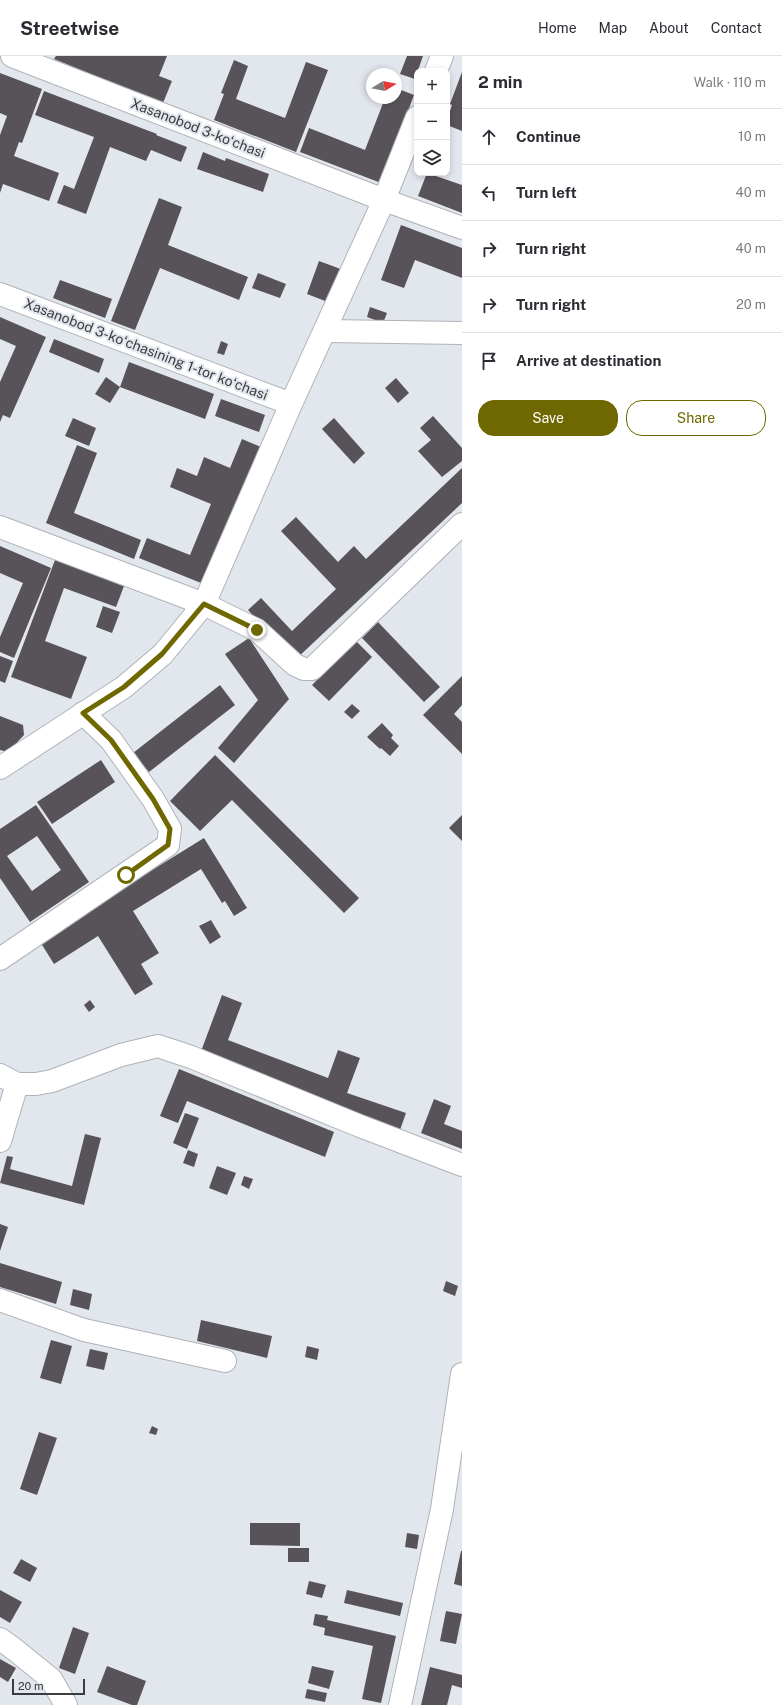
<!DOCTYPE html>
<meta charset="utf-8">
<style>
body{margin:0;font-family:"Public Sans",sans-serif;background:#f7f7f7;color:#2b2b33}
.controls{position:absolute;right:12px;top:12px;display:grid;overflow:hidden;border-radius:8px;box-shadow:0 2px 6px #0003}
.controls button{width:36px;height:36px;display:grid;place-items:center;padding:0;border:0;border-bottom:1px solid #e1e1e2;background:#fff;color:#2b2b33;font:20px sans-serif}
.compass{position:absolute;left:366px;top:12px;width:36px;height:36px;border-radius:50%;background:#fff;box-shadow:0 2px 6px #0003;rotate:80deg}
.scale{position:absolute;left:12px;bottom:10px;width:73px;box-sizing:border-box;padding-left:4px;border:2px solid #3a3c3f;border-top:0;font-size:11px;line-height:14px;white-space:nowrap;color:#3a3c3f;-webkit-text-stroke:3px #e2e6ed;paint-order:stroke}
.stop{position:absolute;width:12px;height:12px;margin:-9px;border:3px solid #6f6700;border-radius:50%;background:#fff}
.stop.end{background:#6f6700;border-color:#fff;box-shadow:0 1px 4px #0008}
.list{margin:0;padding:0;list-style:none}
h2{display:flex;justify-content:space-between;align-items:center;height:52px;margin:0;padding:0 16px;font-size:17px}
h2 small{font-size:13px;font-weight:400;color:#7c7c81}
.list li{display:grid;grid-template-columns:26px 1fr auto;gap:12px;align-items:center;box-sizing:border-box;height:56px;padding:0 16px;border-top:1px solid #e1e1e2}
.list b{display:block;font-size:15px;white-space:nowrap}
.list em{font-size:13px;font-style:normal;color:#7c7c81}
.actions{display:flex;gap:8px;padding:12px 16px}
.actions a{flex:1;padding:9px 0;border:1px solid #6f6700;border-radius:16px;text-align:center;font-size:14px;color:#6f6700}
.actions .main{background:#6f6700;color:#fff}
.icon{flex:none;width:22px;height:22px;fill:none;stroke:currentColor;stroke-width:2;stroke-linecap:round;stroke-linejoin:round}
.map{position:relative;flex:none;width:462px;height:1649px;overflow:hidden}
header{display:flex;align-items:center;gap:24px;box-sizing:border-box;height:56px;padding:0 20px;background:#fff;border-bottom:1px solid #e1e1e2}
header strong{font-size:19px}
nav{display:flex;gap:22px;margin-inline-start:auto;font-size:14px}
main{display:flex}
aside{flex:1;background:#fff}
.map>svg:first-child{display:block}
.building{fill:#575359;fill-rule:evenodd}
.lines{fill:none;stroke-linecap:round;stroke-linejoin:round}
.minor-casing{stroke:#afb3b9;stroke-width:24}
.minor{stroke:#fff;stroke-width:22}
.route{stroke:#6f6700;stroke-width:5}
.labels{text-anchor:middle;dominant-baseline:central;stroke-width:4;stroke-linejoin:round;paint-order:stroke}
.street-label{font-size:14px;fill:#3a3c3f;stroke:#e2e6ed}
</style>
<header>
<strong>Streetwise</strong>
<nav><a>Home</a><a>Map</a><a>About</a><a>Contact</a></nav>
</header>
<main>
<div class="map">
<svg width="462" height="1649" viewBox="0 0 462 1649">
<rect width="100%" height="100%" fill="#e2e6ed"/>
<g class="building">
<polygon points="56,0 167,0 159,20 172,25 163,47 54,3"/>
<polygon points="407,0 423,0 415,23 400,18"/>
<polygon points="234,4 248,10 236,43 285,62 306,6 328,14 296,96 214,64 224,38 221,37"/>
<polygon points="462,16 462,75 447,69 447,64 452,49 450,48"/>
<polygon points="0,17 42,33 22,87 19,86 14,100 59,117 49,145 3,128 0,137 0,79 7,60 0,57"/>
<polygon points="396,32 414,39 381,127 300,96 309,72 365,94 385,42 396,42"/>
<polygon points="44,35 157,78 156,79 187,91 181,106 151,94 146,105 110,91 86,158 57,147 64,129 74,133 94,81 35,59"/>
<polygon points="203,96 225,105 226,102 269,118 263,136 197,113"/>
<polygon points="427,117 462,129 462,157 418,140"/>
<polygon points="159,142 182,151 168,189 248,221 239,244 160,212 135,274 111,265"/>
<polygon points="401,169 462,192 462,222 415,204 404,232 381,224"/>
<polygon points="319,205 346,215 333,248 307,238"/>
<polygon points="258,217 286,228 280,242 252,232"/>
<polygon points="60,224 112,243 105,262 53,242"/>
<polygon points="370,251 387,257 383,267 367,261"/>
<polygon points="0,261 46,281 10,362 3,359 0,366 0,326 16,290 0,283"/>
<polygon points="54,283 104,303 99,317 49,296"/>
<polygon points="221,285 228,288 224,299 217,297"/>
<polygon points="129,306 214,338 205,363 120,331"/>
<polygon points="106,321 120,331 110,347 95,338"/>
<polygon points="396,322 409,337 398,347 385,332"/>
<polygon points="221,343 265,359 259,376 215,360"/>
<polygon points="433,360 462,392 462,405 442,421 418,395 431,384 420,372"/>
<polygon points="73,362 96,372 89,390 65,380"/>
<polygon points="334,362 365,397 354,408 322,373"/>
<polygon points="242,383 261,391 206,529 139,502 147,482 190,499 211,448 170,431 177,412 197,420 204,401 230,412"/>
<polygon points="77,389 97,397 74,457 141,484 134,503 46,467"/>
<polygon points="462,412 462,447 295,604 248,554 261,542 292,575 336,533 281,475 296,461 338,506 354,490 366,503"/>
<polygon points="0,490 51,512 14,602 0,596 0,581 23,527 0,517"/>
<polygon points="55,504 124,530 116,551 64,532 45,585 87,601 71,643 11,621"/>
<polygon points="103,550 120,556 112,577 96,571"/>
<polygon points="378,566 440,631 424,646 362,582"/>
<polygon points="249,582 289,643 234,707 218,692 258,644 225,598"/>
<polygon points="356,585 372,601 329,645 312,629"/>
<polygon points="0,600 13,605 5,627 0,625"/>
<polygon points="462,620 462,649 454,658 462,666 462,698 423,659"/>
<polygon points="220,629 235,649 149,716 133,697"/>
<polygon points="352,648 360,655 352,663 344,656"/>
<polygon points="0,660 23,669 24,679 8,696 0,694"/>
<polygon points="382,667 393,679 391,682 399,690 390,700 381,692 380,693 367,681"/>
<polygon points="215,699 359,842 344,857 232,744 200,775 170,745"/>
<polygon points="101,704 115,726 52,768 37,746"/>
<path d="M36,749L89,826L30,866L0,822V773ZM37,780L61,814L32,835L7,800Z"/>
<polygon points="462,759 462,785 449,772"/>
<polygon points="204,782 247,852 234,860 225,845 222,847 201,813 133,855 159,897 141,908 153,928 135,939 98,880 54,908 39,884"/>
<polygon points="211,864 221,881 210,888 199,870"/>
<polygon points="222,939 242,947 228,984 328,1022 338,994 360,1002 347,1037 406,1057 400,1074 200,998"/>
<polygon points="90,944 95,951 89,956 84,949"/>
<polygon points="179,1013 334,1076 325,1101 187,1045 178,1067 160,1060"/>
<polygon points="434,1043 451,1050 444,1068 462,1075 462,1093 421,1077"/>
<polygon points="185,1057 199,1062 187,1093 173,1087"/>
<polygon points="85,1078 101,1082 84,1149 0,1127 7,1100 13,1101 10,1113 72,1130"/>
<polygon points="188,1094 198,1098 194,1111 183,1107"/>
<polygon points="217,1110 236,1117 227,1139 209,1132"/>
<polygon points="244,1120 253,1123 249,1133 241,1129"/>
<polygon points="0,1168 8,1171 0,1195"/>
<polygon points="0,1207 62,1226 56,1248 0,1231"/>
<polygon points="446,1225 458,1230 455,1240 443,1235"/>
<polygon points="73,1233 92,1238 89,1254 70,1249"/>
<polygon points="201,1264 272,1280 267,1302 197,1285"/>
<polygon points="51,1284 72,1290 61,1328 40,1322"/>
<polygon points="307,1290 319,1293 317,1304 305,1301"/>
<polygon points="90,1293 108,1297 104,1314 86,1310"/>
<polygon points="152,1370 158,1373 156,1379 149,1377"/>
<polygon points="39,1376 57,1382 37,1439 20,1433"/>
<polygon points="250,1467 300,1467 300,1490 250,1489"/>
<polygon points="407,1477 419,1479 417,1493 405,1491"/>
<rect x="288" y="1492" width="21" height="14"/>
<polygon points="461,1495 462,1495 462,1530 454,1528"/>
<polygon points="21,1503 37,1512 30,1526 13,1517"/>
<polygon points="309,1525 326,1529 322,1542 306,1538"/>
<polygon points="0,1534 22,1546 10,1567 0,1561"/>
<polygon points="347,1534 403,1547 400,1560 344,1547"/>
<polygon points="446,1555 462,1558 456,1588 440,1585"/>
<polygon points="315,1558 328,1560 327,1564 396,1580 381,1647 362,1643 373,1590 324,1579 325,1572 313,1569"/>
<polygon points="73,1571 89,1577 75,1618 59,1612"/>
<polygon points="0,1603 16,1612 8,1626 0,1621"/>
<polygon points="107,1610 146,1625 137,1649 132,1649 97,1636"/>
<polygon points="312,1610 334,1615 329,1633 308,1627"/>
<polygon points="430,1611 462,1619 462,1632 452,1629 447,1649 421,1649"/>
<polygon points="307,1633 327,1637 325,1646 305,1642"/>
</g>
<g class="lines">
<defs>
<g id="minor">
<polyline points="12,0 384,144 462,172"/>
<polyline points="436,15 442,0"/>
<polyline points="0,238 291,348"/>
<polyline points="325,275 462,277"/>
<polyline points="0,471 204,548 257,574 295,609 304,613 312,613 462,468"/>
<polyline points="0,712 124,631 163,598 204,548 291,348 384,144 417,61"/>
<polyline points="0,903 168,789 170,773 153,743 111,684 83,657"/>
<polyline points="0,1019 17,1028 36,1028 52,1025 121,999 158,990 191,1001 360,1070 462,1109"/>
<polyline points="0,1085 17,1028"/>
<polyline points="0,1244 84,1274 225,1305"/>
<polyline points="0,1583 14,1593 51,1623 66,1649"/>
<polyline points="400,1649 442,1453 462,1318"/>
</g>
</defs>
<use href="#minor" class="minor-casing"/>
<use href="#minor" class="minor"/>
</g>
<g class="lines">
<polyline class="route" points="126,819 168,789 170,773 153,743 111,684 83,657 124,631 162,598 204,548 257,574"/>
</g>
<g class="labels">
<g class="street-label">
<text transform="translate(198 72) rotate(21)">Xasanobod 3-koʻchasi</text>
<text transform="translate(146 293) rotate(21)">Xasanobod 3-koʻchasining 1-tor koʻchasi</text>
</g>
</g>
</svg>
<div class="controls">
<button>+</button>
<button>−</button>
<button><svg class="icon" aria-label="layers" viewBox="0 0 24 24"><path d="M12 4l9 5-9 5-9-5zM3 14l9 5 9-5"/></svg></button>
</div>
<svg class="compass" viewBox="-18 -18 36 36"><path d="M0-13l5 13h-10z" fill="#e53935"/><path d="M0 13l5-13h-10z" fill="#7c7c81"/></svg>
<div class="scale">20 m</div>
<div class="stop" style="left:126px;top:819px"></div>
<div class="stop end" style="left:257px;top:574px"></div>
</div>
<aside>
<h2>2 min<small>Walk · 110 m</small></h2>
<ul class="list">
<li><svg class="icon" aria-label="ahead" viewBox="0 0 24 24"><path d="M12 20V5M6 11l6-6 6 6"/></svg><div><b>Continue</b></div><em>10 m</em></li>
<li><svg class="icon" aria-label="left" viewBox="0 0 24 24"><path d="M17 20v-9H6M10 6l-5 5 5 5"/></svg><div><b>Turn left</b></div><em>40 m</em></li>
<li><svg class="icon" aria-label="right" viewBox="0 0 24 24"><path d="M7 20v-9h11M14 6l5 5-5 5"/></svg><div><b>Turn right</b></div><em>40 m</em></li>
<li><svg class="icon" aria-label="right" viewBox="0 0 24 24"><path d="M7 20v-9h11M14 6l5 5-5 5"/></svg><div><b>Turn right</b></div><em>20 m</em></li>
<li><svg class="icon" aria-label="arrive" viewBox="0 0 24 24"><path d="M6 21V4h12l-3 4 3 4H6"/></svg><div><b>Arrive at destination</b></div></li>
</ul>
<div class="actions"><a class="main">Save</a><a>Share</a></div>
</aside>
</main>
